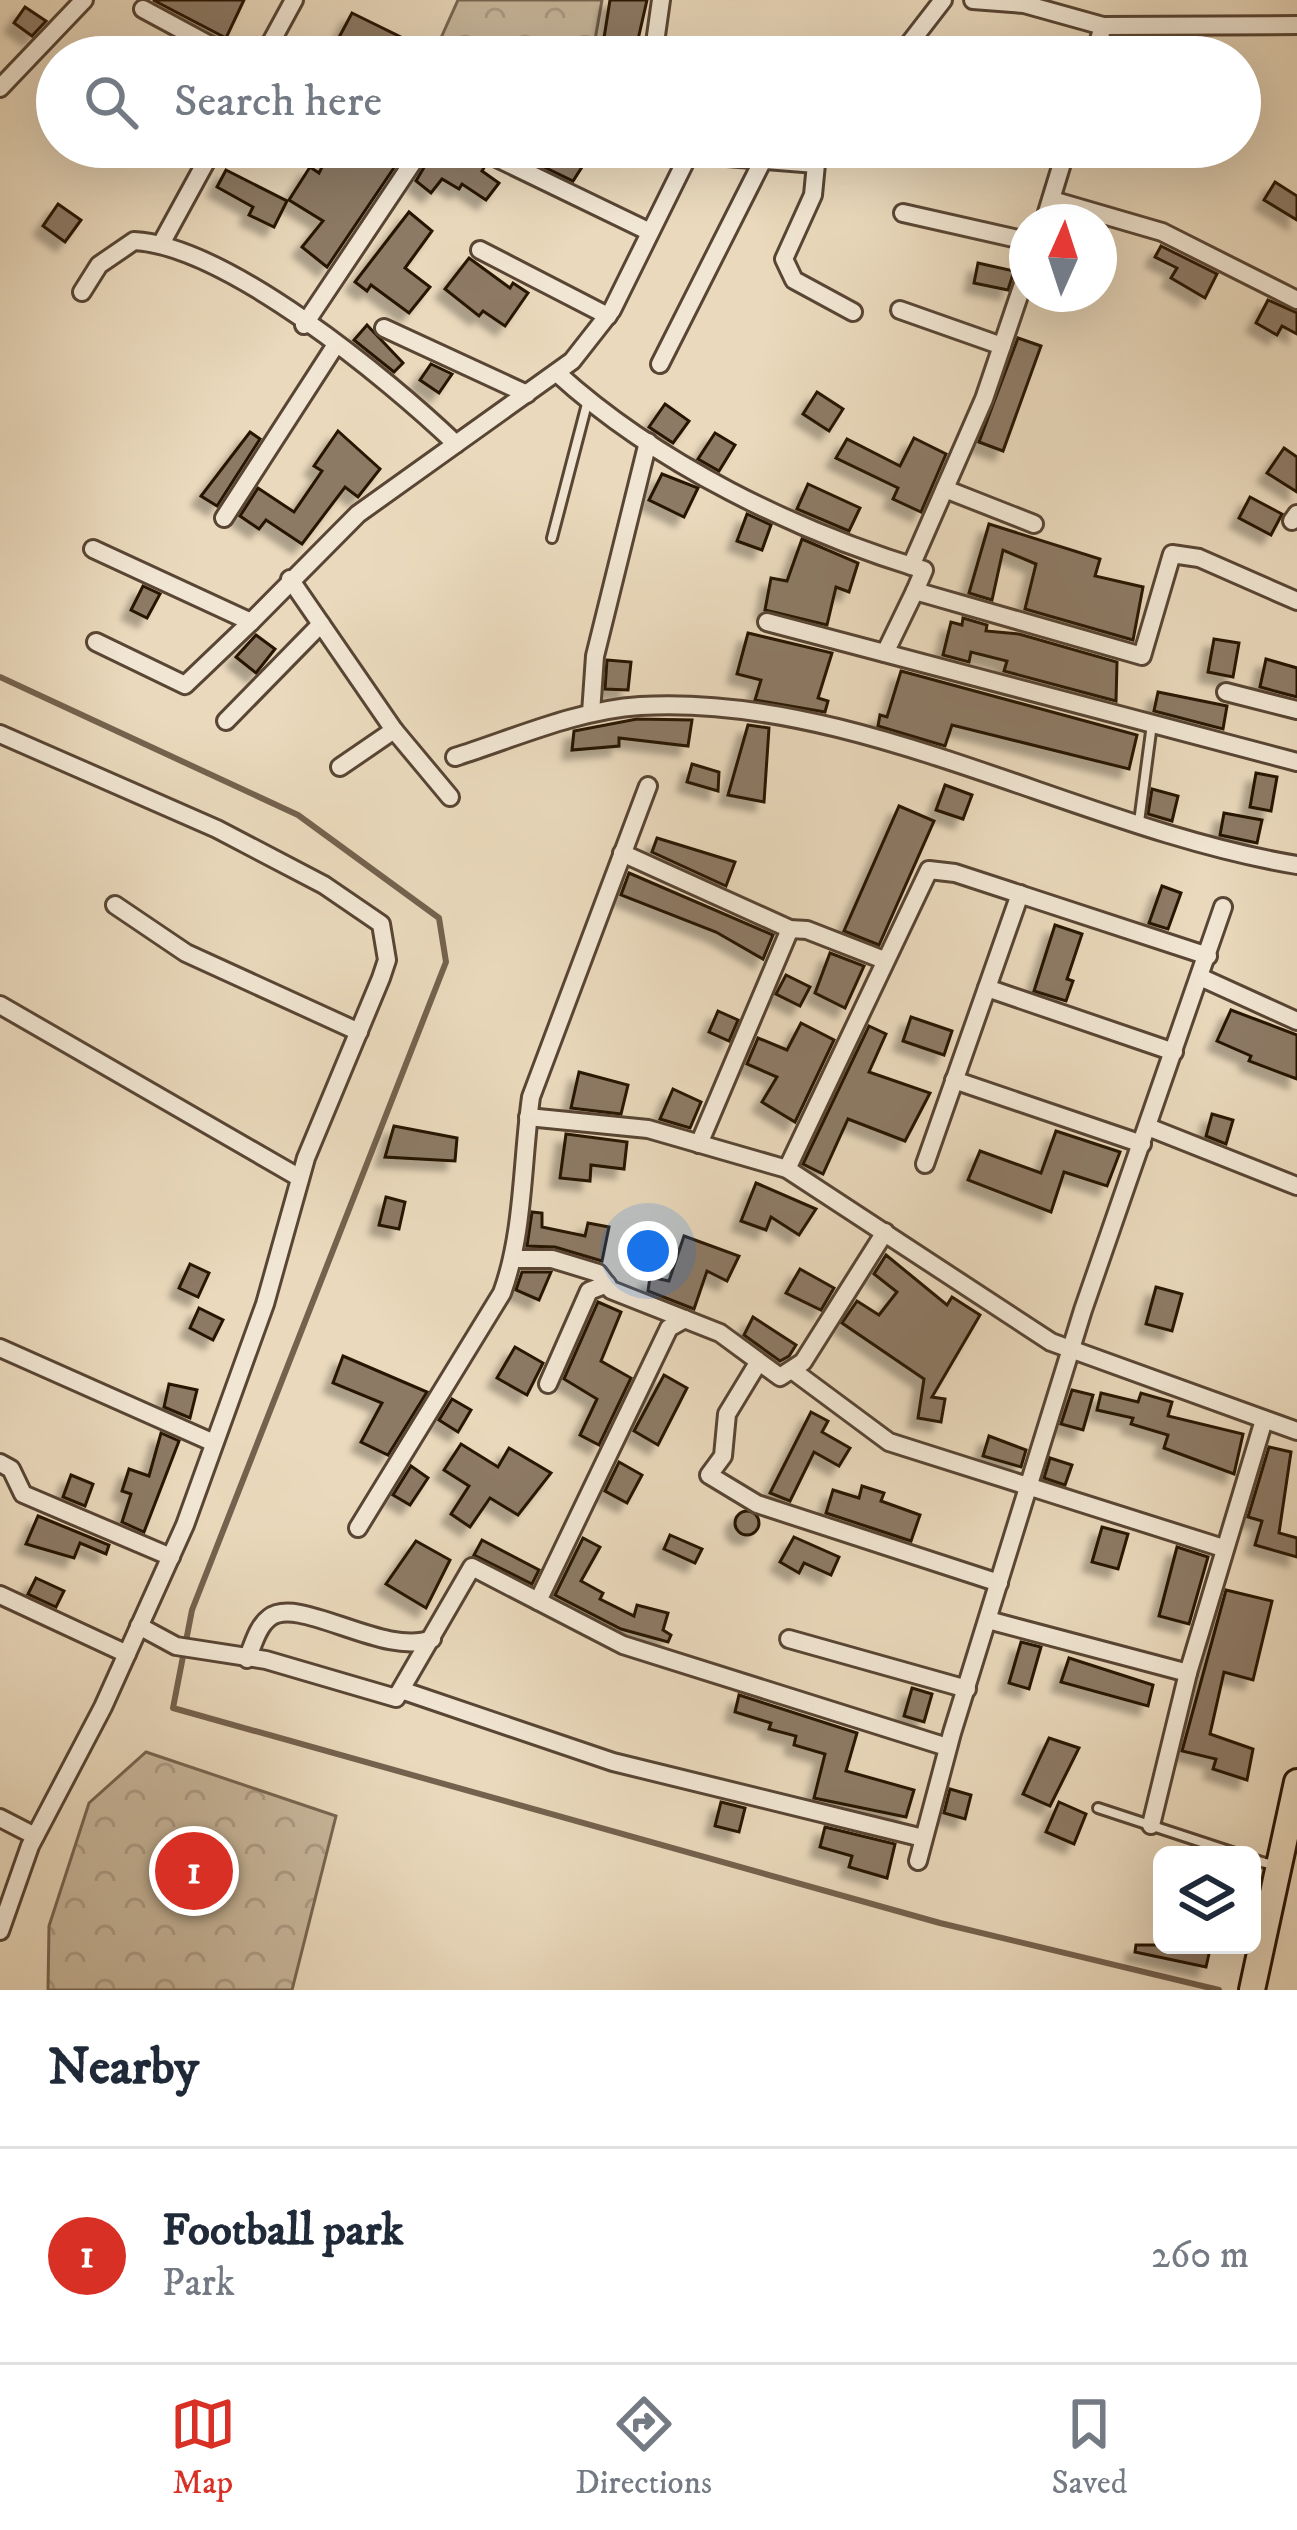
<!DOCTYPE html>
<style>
body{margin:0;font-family:"IM FELL DW Pica",serif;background:#f6f6f7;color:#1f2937}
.controls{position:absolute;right:36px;bottom:36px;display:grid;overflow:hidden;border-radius:18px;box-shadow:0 12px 48px #0002}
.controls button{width:108px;height:108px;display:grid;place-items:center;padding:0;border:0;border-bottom:3px solid #e0e1e3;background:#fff;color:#1f2937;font:60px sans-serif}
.compass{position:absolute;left:1009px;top:204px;width:108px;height:108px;border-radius:50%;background:#fff;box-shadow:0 12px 48px #0002;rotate:3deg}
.you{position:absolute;left:648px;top:1251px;width:42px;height:42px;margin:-30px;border:9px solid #fff;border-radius:50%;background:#1a73e8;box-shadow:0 0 0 18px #1a73e833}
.badge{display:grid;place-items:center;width:78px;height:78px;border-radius:50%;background:#d93025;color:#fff;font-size:39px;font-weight:700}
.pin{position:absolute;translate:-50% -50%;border:6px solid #fff;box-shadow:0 3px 12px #0006}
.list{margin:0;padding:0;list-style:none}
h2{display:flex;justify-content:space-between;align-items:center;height:156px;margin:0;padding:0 48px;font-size:51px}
h2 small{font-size:39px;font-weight:400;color:#747a83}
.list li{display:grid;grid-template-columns:78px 1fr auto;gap:36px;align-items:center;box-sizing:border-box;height:216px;padding:0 48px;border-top:3px solid #e0e1e3}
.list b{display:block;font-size:45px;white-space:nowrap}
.list p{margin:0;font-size:39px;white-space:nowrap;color:#747a83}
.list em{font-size:39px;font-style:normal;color:#747a83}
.icon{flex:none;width:66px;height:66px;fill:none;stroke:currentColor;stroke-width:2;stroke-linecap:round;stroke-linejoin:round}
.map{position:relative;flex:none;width:1297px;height:1990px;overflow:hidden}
.search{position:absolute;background:#fff;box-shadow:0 12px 48px #0002;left:36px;right:36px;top:36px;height:132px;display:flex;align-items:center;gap:30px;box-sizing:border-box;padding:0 42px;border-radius:66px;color:#747a83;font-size:45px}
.sheet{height:372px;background:#fff}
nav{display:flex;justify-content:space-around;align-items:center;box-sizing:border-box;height:168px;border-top:3px solid #e0e1e3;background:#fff;font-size:33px;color:#747a83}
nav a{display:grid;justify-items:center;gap:6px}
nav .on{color:#d93025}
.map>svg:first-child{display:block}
.park{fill:url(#park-crowns);stroke:#786652;stroke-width:3}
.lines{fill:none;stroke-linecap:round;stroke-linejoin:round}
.stream{stroke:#75624e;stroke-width:6}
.building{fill:#8d7a65;stroke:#281406;stroke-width:3;filter:url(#shadow)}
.lane-casing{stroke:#584534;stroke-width:14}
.street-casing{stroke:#584534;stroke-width:22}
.primary-casing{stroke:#281406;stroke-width:30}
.lane{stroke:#f1e6d3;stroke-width:8}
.street{stroke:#f1e6d3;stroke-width:16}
.primary{stroke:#ead9bc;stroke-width:24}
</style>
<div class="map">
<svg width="1297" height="1990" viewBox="0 0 1297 1990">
<defs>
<pattern id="park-crowns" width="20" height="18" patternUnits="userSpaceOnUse" patternTransform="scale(3)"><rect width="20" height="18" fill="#c9b89d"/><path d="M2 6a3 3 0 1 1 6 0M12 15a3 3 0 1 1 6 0" fill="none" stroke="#ad9d86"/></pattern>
<filter id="shadow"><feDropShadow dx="-9" dy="9" stdDeviation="3" flood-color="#0004"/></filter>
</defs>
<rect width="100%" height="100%" fill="#ead9bc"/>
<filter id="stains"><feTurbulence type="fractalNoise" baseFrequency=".00167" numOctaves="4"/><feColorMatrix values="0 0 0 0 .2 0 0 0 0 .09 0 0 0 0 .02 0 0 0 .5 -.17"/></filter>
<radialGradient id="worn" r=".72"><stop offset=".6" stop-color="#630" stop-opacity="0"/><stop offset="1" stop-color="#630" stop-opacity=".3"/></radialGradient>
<g class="park">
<polygon points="458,0 602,0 592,57 450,57 436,49"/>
<polygon points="146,1752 336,1816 292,1990 48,1990 49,1926 89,1803"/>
</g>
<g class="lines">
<polyline class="stream" points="0,677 298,815 439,918 446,962 192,1610 173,1708 940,1923 1219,1990"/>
</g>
<g class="building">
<polygon points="153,0 244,0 226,38"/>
<polygon points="610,0 647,0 634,57 601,57"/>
<polygon points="25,7 46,21 32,36 14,23"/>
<polygon points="352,13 417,45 411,57 362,57 336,43"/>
<polygon points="332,147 408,147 327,267 302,247 323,221 289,200 310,167 319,173"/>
<polygon points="436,147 461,147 467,158 485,166 482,171 499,183 486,200 462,184 459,189 442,179 431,193 416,181"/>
<polygon points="547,147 582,167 573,181 538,164"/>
<polygon points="226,170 287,201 274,227 249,215 253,207 217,187"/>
<polygon points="1275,182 1297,196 1297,220 1264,200"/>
<polygon points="58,204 81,220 65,242 43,226"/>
<polygon points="409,212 432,231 405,268 430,287 409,313 371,285 367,291 355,282"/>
<polygon points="1161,246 1217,274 1205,298 1171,278 1177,268 1155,257"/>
<polygon points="469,258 510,288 513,283 528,293 505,326 483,311 479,316 445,289"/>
<polygon points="978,263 1014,271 1008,290 974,283"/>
<polygon points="1268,300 1297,313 1297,334 1282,326 1277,335 1256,323"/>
<polygon points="367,325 403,363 394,372 354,340"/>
<polygon points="1018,338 1041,346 1003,451 979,442"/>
<polygon points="431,364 452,374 439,393 420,380"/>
<polygon points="817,392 843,409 829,431 803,414"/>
<polygon points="665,404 689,421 673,443 649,427"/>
<polygon points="338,431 380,469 358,497 345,487 302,544 266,520 259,529 240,516 258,488 294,512 322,471 314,466"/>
<polygon points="250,432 260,439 217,506 201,496"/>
<polygon points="715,433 735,445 719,471 698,459"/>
<polygon points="914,438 946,454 921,512 893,499 898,488 836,458 847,439 900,466"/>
<polygon points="1284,448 1297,457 1297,492 1267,473"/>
<polygon points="662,474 698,488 684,517 649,500"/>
<polygon points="808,484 860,508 849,531 797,509"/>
<polygon points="1250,497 1282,514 1271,535 1239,518"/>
<polygon points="747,514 771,525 762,550 737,541"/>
<polygon points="989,524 1100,559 1095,576 1143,587 1133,640 1025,609 1036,564 1003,550 992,600 969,593"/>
<polygon points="802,539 858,563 849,592 836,587 827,625 765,610 771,578 787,581"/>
<polygon points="143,586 160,594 147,618 131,610"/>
<polygon points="963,618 987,625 986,631 1019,634 1117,662 1116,701 1004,671 1007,661 971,652 969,662 943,655 951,622 962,625"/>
<polygon points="748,633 832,653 818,698 828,701 825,712 755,700 761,680 737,674"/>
<polygon points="256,635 275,649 256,673 236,657"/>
<polygon points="1214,639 1239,643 1233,677 1208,672"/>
<polygon points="1266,659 1297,668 1297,697 1260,687"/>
<polygon points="607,660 631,662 628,690 605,689"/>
<polygon points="901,671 1137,735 1129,769 952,725 945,746 878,726 880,715 887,717"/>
<polygon points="1158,692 1227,706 1223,729 1154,711"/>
<polygon points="637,719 692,720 688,746 619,738 619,746 572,750 574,731"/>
<polygon points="748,725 769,728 764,802 728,795"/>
<polygon points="692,764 719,772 718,791 687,782"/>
<polygon points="1256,773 1277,777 1271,811 1250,807"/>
<polygon points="945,785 972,795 963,819 936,810"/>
<polygon points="1152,789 1178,796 1172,821 1148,814"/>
<polygon points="899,806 934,821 879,945 844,931"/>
<polygon points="1224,813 1262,820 1257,843 1220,835"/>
<polygon points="657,838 735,862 726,886 652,852"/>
<polygon points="629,873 773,935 763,959 716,932 621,895"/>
<polygon points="1162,886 1181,893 1168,929 1149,923"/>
<polygon points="1055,925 1082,934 1067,979 1073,981 1066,1001 1034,991"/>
<polygon points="830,953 864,966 845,1008 815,993"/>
<polygon points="786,975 810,987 800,1006 776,994"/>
<polygon points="1231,1010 1297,1035 1297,1079 1249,1061 1251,1056 1217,1041"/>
<polygon points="718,1011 738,1020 729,1041 709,1032"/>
<polygon points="911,1017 952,1031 944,1055 903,1041"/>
<polygon points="801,1023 834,1040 795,1122 762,1102 777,1077 747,1064 758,1038 787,1050"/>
<polygon points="869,1026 886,1034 869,1072 930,1093 905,1141 848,1119 823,1174 803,1164"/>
<polygon points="579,1072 628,1085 621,1114 571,1108"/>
<polygon points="673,1089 701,1102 690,1128 660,1119"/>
<polygon points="1212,1114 1233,1120 1226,1144 1206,1136"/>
<polygon points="394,1126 457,1138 455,1161 385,1157"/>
<polygon points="1056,1131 1120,1152 1107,1186 1064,1172 1051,1212 968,1180 980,1151 1041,1173"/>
<polygon points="566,1134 627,1142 624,1169 591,1165 590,1181 560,1178"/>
<polygon points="756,1183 816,1209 799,1235 771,1217 766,1230 741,1221"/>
<polygon points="386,1197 405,1202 399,1229 379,1225"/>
<polygon points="532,1212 542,1213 542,1227 585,1236 588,1223 609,1227 602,1261 555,1247 527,1246"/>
<polygon points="684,1236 739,1256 727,1281 707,1271 694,1309 648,1291 650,1277 669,1281"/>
<polygon points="886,1255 947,1305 952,1297 980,1315 932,1397 945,1399 941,1422 918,1418 924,1379 842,1323 857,1301 879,1315 897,1292 874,1274"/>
<polygon points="190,1264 209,1273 198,1297 179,1288"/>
<polygon points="800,1269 834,1288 821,1310 786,1293"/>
<polygon points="522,1272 551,1272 539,1300 516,1290"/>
<polygon points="1156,1287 1182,1294 1172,1331 1146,1324"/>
<polygon points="598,1302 621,1312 601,1361 631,1378 599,1445 580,1435 597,1399 564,1379"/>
<polygon points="199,1308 223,1320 213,1340 190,1328"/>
<polygon points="753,1317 796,1345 789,1356 780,1361 744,1335"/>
<polygon points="515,1347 543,1363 527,1395 497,1378"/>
<polygon points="343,1356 427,1392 388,1455 361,1442 382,1403 333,1383"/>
<polygon points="664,1375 687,1388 658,1445 634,1431"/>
<polygon points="169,1384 197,1390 190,1418 164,1407"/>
<polygon points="1072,1390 1093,1395 1083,1430 1061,1424"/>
<polygon points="1101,1393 1138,1402 1141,1393 1172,1402 1168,1416 1243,1434 1234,1474 1164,1448 1168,1435 1131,1424 1133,1418 1097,1410"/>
<polygon points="452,1399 471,1410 458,1432 439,1420"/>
<polygon points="811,1412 828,1421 822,1432 850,1448 839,1466 814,1452 790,1501 770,1493"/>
<polygon points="161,1433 179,1441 144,1532 122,1522 131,1494 122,1491 129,1469 149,1476"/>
<polygon points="989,1436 1026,1450 1021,1467 983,1456"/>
<polygon points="461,1444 498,1467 509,1448 551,1473 518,1515 490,1498 470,1527 451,1514 469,1486 444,1470"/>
<polygon points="1269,1447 1291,1452 1279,1533 1297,1538 1297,1557 1255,1545 1262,1521 1248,1517"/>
<polygon points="1050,1458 1072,1465 1065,1485 1044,1478"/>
<polygon points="619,1462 642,1475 627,1503 605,1491"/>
<polygon points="411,1466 428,1478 410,1505 393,1495"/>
<polygon points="71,1475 93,1484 85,1506 63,1497"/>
<polygon points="862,1486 884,1493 881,1501 920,1515 911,1541 826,1513 833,1490 859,1498"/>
<circle cx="747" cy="1523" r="12"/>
<polygon points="38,1516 109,1545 106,1554 80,1543 74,1558 26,1544"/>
<polygon points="1102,1527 1128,1534 1118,1569 1092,1562"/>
<polygon points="670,1535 702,1549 695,1563 664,1549"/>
<polygon points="794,1537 839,1557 831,1575 804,1563 799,1573 780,1562"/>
<polygon points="583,1538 600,1547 581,1581 603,1593 600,1599 634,1616 637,1605 668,1613 663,1630 671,1635 668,1642 621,1629 555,1595"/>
<polygon points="482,1540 539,1570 532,1584 474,1555"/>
<polygon points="416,1541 450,1560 426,1608 386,1584"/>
<polygon points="1177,1547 1208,1557 1189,1624 1159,1616"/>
<polygon points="36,1578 64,1591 56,1607 28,1594"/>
<polygon points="1226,1590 1272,1601 1253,1680 1224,1672 1210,1734 1253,1749 1247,1780 1213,1769 1216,1759 1182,1751"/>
<polygon points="1021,1642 1041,1647 1029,1689 1009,1683"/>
<polygon points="1069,1658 1153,1685 1148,1706 1061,1682"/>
<polygon points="912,1688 932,1694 924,1722 904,1716"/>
<polygon points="739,1695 857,1733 846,1771 914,1790 906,1817 814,1798 825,1754 794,1745 796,1736 769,1729 771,1723 735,1712"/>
<polygon points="1049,1738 1079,1748 1050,1806 1023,1794"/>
<polygon points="950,1789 971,1795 965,1819 944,1813"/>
<polygon points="721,1802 745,1808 739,1832 715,1826"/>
<polygon points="1059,1802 1086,1814 1074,1844 1046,1832"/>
<polygon points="825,1827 895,1844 887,1878 849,1867 852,1856 820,1847"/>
<polygon points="1136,1945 1211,1945 1206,1967 1135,1952"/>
</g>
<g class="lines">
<defs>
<g id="lane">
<polyline points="552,538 588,400"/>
<polyline points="1139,822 1152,724"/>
<polyline points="1098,1808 1241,1855"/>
<polyline points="1252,1859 1272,1865"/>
</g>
<g id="street">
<polyline points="973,0 1024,4 1103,26 1297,25"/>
<polyline points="143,9 232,57"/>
<polyline points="263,57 294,0"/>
<polyline points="653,57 661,0"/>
<polyline points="899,57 943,0"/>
<polyline points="1094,57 1103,26"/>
<polyline points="0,88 84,0"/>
<polyline points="474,147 650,232"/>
<polyline points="829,147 816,164 813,195 784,259 794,280 853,312"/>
<polyline points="1052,200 1162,232 1297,300"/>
<polyline points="903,213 1027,241"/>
<polyline points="1044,222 1067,147"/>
<polyline points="161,244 214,147"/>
<polyline points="480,250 608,316"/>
<path d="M82,292L99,265L134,241C227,246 388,379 456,444"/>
<polyline points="900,310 1002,346"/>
<polyline points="304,325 423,147"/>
<polyline points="384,328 527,394"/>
<polyline points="660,364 764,158"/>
<path d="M557,373C657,464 795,531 924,570L915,591"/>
<polyline points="945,489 1034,524"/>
<polyline points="224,518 335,346"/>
<polyline points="1292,521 1297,514"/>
<polyline points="93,549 251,622 358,514 572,361 612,310 689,154 816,164"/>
<polyline points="911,566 984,399 1027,272"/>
<polyline points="290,579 394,730 450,797"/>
<polyline points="767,622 1297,762"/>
<polyline points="96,642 185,685 251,622"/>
<polyline points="885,653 915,591 1142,656 1172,554 1199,558 1297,601"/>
<polyline points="1226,692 1297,710"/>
<polyline points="591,713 595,656 648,442"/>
<polyline points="226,721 321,624"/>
<polyline points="0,734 217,829 324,885 381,924 387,960 381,978 306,1158 265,1304 185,1525 103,1707 30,1846 0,1931"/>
<path d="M455,757C515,738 577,710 640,706C858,693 1083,830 1297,865"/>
<polyline points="340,767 394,730"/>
<polyline points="622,853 790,929 807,930 884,960"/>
<polyline points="115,905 186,953 359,1032"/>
<polyline points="1200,977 1297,1021"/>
<polyline points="987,988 1174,1052"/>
<polyline points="0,1005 300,1178"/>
<polyline points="954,1080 1142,1144"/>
<polyline points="528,1117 648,1129 787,1169 1051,1342 1297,1431"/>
<polyline points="1148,1127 1297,1186"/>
<polyline points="699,1144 790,929"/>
<polyline points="925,1164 1020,894"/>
<polyline points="787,1169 929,870 955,873 1208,956"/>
<polyline points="516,1259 552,1259 598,1273 611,1290 720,1333 780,1377 803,1362 885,1232"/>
<polyline points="0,1348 214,1443"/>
<polyline points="758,1363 727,1414 723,1456 709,1475 757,1504 999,1583"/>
<polyline points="792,1370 889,1442 1223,1548"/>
<polyline points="548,1384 589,1291 607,1284"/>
<polyline points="0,1463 11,1469 23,1494 171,1557"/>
<path d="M358,1528L502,1293C524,1233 522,1161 531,1097L648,786"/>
<polyline points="0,1595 127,1654"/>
<polyline points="538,1601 669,1328 685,1319"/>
<polyline points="988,1620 1188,1673"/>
<polyline points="139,1626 176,1646 266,1660 396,1698 472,1567 623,1645 947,1747"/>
<polyline points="789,1639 967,1689"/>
<path d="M247,1659C253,1646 257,1627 269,1618C298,1594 384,1658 432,1639"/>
<polyline points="404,1691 613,1762 923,1838"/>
<polyline points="0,1818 35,1836"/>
<polyline points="1151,1825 1188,1673 1264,1420"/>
<polyline points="918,1861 952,1733 1083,1310 1223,907"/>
</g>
<polyline id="primary" points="1252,1990 1297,1782"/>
</defs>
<use href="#lane" class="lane-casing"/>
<use href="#street" class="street-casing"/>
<use href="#primary" class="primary-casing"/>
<use href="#lane" class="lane"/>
<use href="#street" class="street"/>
<use href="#primary" class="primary"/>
</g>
<rect width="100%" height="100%" filter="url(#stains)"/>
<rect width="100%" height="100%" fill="url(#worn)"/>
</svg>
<div class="controls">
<button><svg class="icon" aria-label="layers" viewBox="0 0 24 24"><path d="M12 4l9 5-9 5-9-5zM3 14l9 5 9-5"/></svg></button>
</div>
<svg class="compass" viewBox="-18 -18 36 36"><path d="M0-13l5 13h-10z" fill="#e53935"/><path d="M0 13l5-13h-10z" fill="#747a83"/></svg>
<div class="you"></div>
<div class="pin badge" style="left:194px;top:1871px">1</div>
<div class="search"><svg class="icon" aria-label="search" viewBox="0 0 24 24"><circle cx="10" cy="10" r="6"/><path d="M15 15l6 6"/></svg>Search here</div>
</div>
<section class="sheet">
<h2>Nearby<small></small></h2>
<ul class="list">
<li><span class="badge">1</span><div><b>Football park</b><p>Park</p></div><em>260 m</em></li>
</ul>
</section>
<nav>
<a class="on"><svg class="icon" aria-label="map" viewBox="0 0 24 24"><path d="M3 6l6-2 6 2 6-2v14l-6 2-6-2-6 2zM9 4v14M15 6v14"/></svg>Map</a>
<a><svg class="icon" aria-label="directions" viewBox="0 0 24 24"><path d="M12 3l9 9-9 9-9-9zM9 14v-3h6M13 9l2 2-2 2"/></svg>Directions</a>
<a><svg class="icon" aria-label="saved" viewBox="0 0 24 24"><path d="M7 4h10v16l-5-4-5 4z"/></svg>Saved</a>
</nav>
